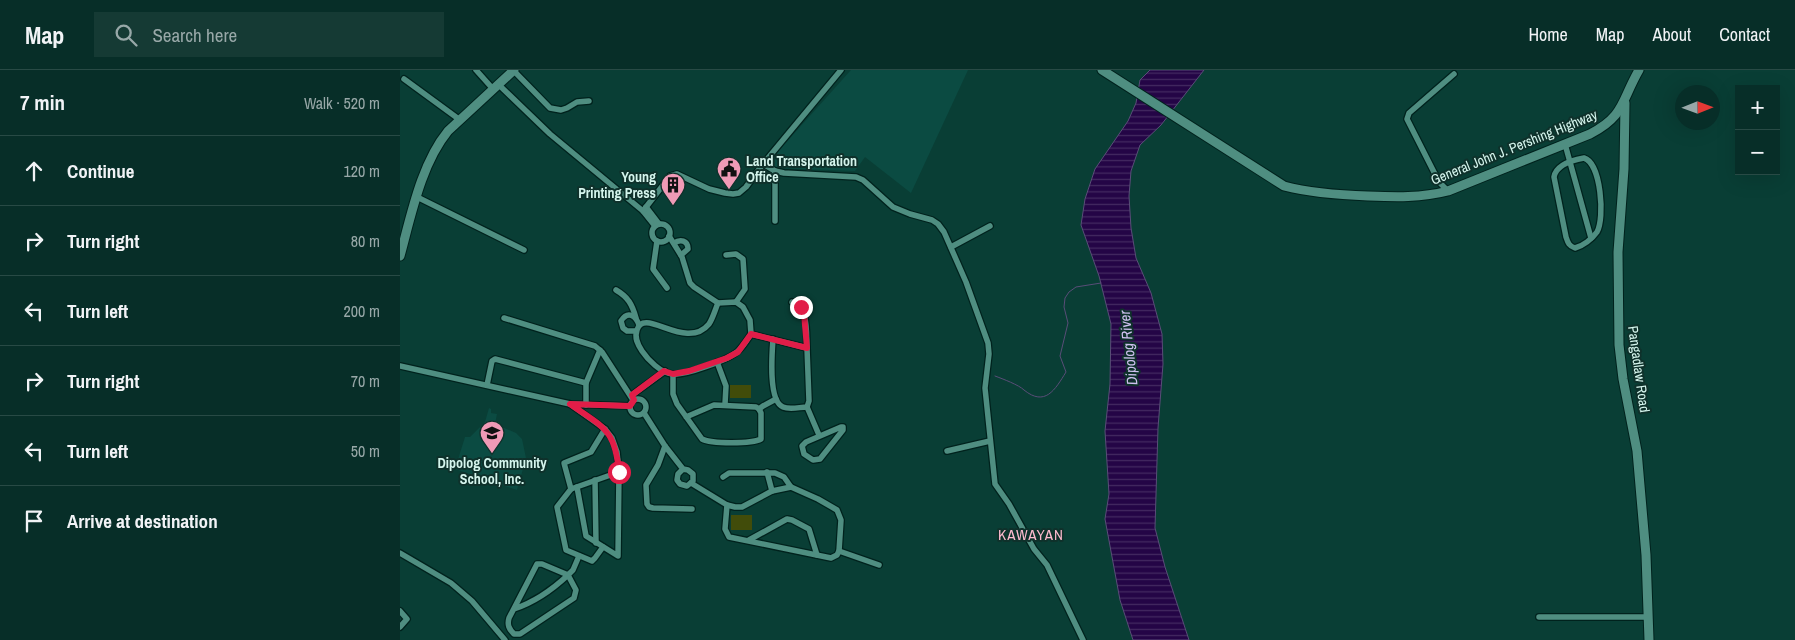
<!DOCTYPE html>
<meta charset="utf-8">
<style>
body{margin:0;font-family:"Archivo Narrow",sans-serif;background:#153a34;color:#f1f3f6}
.controls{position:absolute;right:15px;top:15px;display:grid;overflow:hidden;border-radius:0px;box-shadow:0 5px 20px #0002}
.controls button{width:45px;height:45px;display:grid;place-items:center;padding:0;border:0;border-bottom:1px solid #284a45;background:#072e28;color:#f1f3f6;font:25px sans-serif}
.compass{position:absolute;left:1275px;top:15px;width:45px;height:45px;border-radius:50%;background:#072e28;box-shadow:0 5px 20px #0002;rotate:89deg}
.stop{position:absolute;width:15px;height:15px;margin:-11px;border:4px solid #e11d48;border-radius:50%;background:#fff}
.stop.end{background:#e11d48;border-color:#fff;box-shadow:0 1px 5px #0008}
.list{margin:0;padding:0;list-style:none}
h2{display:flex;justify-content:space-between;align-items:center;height:65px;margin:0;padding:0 20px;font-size:21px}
h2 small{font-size:16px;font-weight:400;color:#98a8a8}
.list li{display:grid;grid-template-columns:32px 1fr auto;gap:15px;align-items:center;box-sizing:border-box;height:70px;padding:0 20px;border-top:1px solid #284a45}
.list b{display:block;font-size:19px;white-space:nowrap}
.list em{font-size:16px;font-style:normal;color:#98a8a8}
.icon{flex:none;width:28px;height:28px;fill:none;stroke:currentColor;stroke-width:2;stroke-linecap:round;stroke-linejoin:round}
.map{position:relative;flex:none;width:1395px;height:570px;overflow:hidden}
header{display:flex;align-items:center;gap:30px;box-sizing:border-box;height:70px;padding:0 25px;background:#072e28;border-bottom:1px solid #284a45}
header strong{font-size:24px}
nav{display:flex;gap:28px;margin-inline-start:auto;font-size:18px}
.search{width:350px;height:45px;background:#153a34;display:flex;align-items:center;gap:12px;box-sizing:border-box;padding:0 18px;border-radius:0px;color:#98a8a8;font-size:19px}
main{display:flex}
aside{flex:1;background:#072e28}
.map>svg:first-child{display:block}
.built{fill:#0b4b42}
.pitch{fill:#414c0a}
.water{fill:url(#water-rules);stroke:#594d78}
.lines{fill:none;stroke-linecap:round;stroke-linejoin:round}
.stream{stroke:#594d78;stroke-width:1}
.street-casing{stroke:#00221d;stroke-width:8}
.secondary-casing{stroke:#00221d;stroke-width:11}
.street{stroke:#4f8e81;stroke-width:5.5}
.secondary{stroke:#4f8e81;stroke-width:9}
.route{stroke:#e11d48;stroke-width:6}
.labels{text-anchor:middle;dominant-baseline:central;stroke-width:4;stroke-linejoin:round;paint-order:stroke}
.street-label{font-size:14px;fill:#d5f5ed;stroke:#0f312b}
.poi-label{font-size:14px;font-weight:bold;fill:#d5f5ed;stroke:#0f312b;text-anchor:start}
.water-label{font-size:15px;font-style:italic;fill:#cec0ef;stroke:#0f312b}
.neighbourhood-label{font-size:15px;letter-spacing:1px;fill:#fcbace;stroke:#0f312b}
</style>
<header>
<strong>Map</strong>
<div class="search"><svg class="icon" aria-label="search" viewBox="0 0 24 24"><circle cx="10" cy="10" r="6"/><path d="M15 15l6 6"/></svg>Search here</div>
<nav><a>Home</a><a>Map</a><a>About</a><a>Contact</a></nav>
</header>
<main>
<aside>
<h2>7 min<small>Walk · 520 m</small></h2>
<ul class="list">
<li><svg class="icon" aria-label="ahead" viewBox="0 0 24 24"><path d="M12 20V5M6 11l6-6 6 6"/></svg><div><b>Continue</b></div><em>120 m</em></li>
<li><svg class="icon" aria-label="right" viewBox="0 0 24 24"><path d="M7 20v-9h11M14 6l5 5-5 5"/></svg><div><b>Turn right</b></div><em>80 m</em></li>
<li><svg class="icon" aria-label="left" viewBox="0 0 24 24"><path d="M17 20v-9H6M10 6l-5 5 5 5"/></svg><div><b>Turn left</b></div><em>200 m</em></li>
<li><svg class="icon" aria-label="right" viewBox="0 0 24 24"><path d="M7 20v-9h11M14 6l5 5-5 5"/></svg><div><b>Turn right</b></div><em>70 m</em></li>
<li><svg class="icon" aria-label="left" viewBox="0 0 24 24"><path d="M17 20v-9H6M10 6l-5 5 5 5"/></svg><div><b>Turn left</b></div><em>50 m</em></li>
<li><svg class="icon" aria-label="arrive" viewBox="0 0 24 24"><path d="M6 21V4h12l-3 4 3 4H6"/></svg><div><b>Arrive at destination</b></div></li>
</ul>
</aside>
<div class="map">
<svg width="1395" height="570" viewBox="0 0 1395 570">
<defs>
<pattern id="water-rules" width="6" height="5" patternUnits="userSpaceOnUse" patternTransform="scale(1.25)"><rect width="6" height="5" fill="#240546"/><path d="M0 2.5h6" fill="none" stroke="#432a61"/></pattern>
</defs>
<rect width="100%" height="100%" fill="#093e35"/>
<g class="built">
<polygon points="451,0 568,0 511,123 465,87 455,101 375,98 370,94 374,86"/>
<polygon points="89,338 91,339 91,343 97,344 95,354 116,363 122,369 126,388 117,420 55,399 65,367 70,367 85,352"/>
</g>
<g class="pitch">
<rect x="330" y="315" width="21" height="13"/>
<rect x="331" y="445" width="21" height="15"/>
</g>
<polygon class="water" points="750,0 804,0 761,55 740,75 731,101 729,126 731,158 736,188 751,223 762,264 763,294 758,358 755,458 765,497 789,570 733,570 720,530 705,449 709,424 705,361 710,314 711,254 699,206 681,155 685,129 695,99 728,51 736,33 740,10"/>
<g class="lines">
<path class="stream" d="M595,306C603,309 619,315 624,320C645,337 655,320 666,302L660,286L668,253L664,237L665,228L669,222L676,217L701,213"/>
<defs>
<g id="street">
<polyline points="76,0 93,19"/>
<polyline points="114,1 150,38 161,40 167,38 177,32 189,31"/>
<polyline points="4,9 60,50"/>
<polyline points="99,15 150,64 243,141 255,156"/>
<polyline points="1165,74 1191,168"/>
<path d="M1184,88C1201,93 1205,148 1197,162C1192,169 1183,176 1175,178C1169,176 1168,173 1166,167L1154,107C1156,95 1173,90 1184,88Z"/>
<polyline points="363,94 375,101 384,103 456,107 463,110 493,137 510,144 532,150 538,154 544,162 566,212 588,273 589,284 585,318 595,414 609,434 634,479 647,495 683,570"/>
<polyline points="1048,121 1039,112 1007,49 1009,43 1054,4"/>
<polyline points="17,127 124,180"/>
<polyline points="246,137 259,154"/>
<polyline points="243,141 267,110 270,106 277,104 309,119 325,123 333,124 339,123 346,117 363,94 441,0"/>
<polyline points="375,151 375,101"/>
<circle cx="261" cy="163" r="9"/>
<path d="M269,166L282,187L290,213L294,217L318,233L336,232L343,237L350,250L351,264L407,278L409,331L407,337C400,337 390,340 383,337C368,331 372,283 373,269"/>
<polyline points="257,171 253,199 267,218"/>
<path d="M274,173C280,169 288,170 288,179L281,185"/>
<polyline points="551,177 590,156"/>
<polyline points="326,185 336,184 343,189 345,219 336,232"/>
<path d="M216,220C228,227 232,234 236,248"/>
<path d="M392,232C409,239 406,261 407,278"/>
<path d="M318,233C315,240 313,248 309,254C286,282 244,236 237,260C234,268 238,275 242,281C248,290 261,303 272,304C285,306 327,290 337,282C343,277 347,270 351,264"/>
<polyline points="104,248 195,276 202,282 233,330"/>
<path d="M236,261H227L223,258L221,251C228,240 236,246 239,255"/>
<polyline points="317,292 326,316 325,334"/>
<polyline points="0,296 170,334 230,336"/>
<path d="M273,304V324L277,334L302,369C311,374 352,374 361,369V343L359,339L356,337L314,335L286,347"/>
<polyline points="87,315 92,291 95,289 186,313"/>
<polyline points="232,325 265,301"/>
<circle cx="238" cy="337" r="8"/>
<polyline points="170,334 205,359 212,368 217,382 219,402 218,486 186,466 177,417"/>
<polyline points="186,335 186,313 200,280"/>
<polyline points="407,337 419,365"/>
<polyline points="359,339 363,336 376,329"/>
<polyline points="244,343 265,376 283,399 288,400 293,404 293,411 287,416 280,414 277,410 278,404 283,399"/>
<polygon points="441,357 443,357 443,360 420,389 413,390 404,384 402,376 406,372"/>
<polyline points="265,376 258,395 246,415 247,434 249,437 253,438 292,439"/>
<polyline points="547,381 590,371"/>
<polyline points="367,402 372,421"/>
<polyline points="323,407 329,403 375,403 384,407 391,417 418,429 437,440 441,450 439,481 437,485 431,488 329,467 325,459 327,435"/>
<polyline points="195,410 196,473"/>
<polyline points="291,413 327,435 335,437 342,437 372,421 391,417"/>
<polyline points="171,419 164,393 191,382 205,359"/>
<polyline points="349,470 387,449 392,450 409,459 417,485"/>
<polyline points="203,477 195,488 192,491 166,480 157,437 171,419 219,402"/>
<polyline points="439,481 479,495"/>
<polyline points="0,483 51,513 72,531 105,570"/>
<path d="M114,539C135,532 152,520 168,505L176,520L174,528L120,564H114C109,559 107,555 109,548L137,494H142L168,505L173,500L179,486"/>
<polyline points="0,541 7,549 0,557"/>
<polyline points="1139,547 1248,547"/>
</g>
<g id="secondary">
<path d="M702,0L884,116C911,123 939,125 968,126C995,127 1021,128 1048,121L1190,64C1225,46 1221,31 1239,0"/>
<polyline points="1225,33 1224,99 1218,182 1219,275 1223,309 1237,381 1246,485 1249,570"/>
<path d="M0,186C11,146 21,94 48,61L114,0"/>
</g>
</defs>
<use href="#street" class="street-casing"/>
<use href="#secondary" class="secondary-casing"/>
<use href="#street" class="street"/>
<use href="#secondary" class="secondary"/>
</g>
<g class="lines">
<path class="route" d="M219,402C215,359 204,358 170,334L230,336L234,330L232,325L264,301L273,304L289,301L327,288L338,282L351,264L407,278L404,244L401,237"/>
</g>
<defs>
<symbol id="civic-pin" viewBox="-11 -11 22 30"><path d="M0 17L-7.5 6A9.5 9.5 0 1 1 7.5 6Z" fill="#f09ab6" stroke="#0f312b"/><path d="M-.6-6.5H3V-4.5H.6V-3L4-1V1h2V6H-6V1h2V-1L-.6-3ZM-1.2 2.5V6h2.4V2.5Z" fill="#111"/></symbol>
<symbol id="building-pin" viewBox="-11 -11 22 30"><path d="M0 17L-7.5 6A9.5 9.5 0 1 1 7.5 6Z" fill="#f09ab6" stroke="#0f312b"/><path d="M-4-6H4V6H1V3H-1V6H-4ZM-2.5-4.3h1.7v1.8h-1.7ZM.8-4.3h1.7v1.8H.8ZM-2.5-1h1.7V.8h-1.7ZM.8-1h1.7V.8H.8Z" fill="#111"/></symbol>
<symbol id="school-pin" viewBox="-11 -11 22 30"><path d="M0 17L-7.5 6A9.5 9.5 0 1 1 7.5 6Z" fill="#f09ab6" stroke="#0f312b"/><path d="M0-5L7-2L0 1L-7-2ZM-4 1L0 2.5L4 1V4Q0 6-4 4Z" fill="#111"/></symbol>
</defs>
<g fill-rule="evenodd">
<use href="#civic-pin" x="315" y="85" width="28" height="38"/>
<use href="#building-pin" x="259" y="101" width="28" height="38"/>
<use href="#school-pin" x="78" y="349" width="28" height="38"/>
</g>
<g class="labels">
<g class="street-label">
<text transform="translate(1114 77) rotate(-22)">General John J. Pershing Highway</text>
<text transform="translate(1239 299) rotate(82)">Pangadlaw Road</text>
</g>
<g class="poi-label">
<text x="346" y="91">Land Transportation<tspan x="346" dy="16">Office</tspan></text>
<text x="256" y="107" text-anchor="end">Young<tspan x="256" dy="16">Printing Press</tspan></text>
<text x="92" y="393" text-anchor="middle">Dipolog Community<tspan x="92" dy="16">School, Inc.</tspan></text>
</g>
<g class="water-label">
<text transform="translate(728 278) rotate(-96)">Dipolog River</text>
</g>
<g class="neighbourhood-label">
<text x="631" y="464">KAWAYAN</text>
</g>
</g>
</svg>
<div class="controls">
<button>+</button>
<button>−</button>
</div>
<svg class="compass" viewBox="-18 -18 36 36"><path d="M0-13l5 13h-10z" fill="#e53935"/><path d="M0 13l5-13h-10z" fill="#98a8a8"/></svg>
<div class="stop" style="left:219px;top:402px"></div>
<div class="stop end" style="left:401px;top:237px"></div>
</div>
</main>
